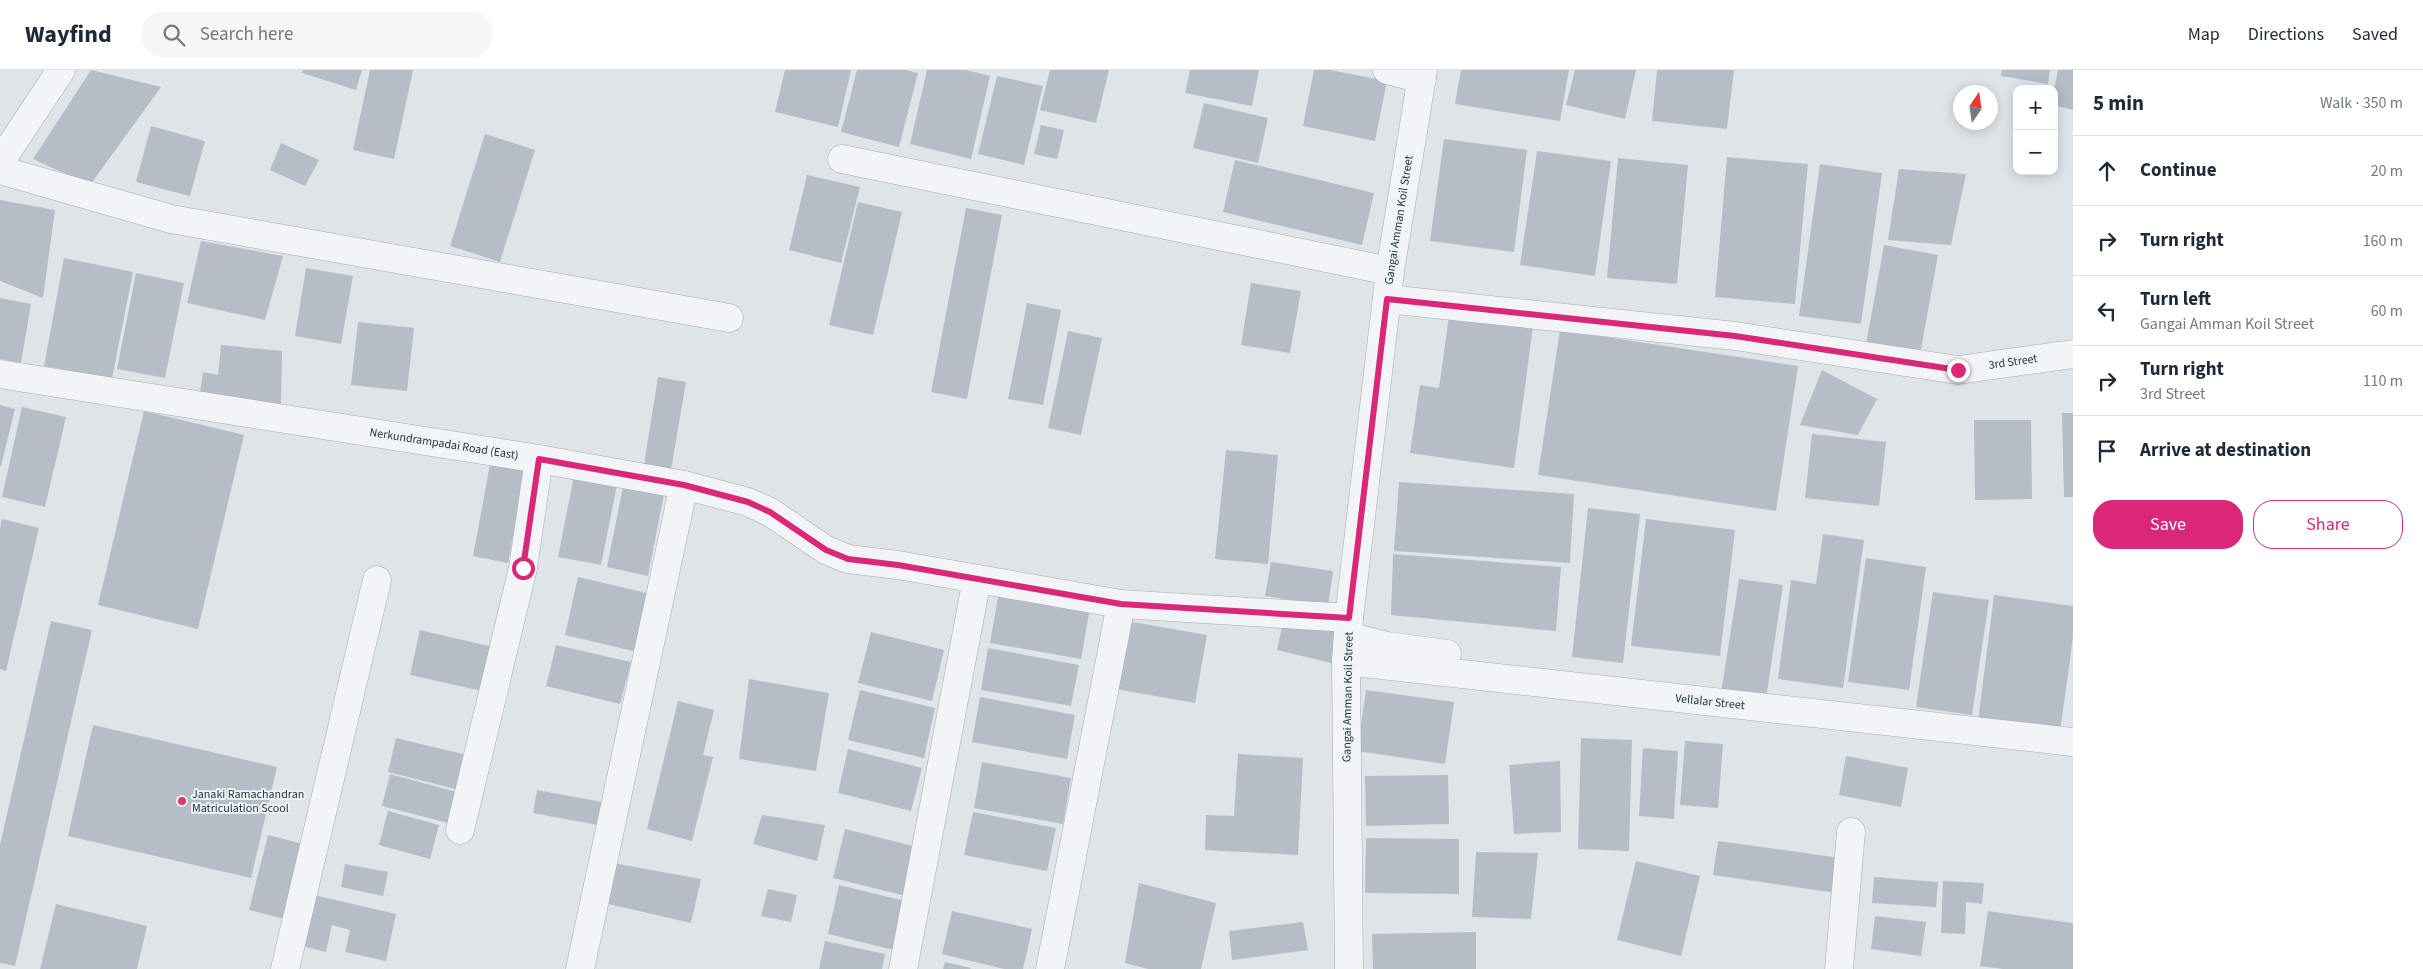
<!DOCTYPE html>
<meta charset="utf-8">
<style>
body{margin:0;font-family:"Source Sans 3",sans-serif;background:#f6f6f7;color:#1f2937}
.controls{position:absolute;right:15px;top:15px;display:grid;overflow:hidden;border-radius:10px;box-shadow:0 2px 12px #0003}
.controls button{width:45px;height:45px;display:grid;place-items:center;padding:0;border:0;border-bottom:1px solid #e0e1e3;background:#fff;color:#1f2937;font:25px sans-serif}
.compass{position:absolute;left:1953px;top:15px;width:45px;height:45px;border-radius:50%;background:#fff;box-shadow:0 2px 12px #0003;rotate:13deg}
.stop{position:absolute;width:15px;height:15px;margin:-11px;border:4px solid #db2777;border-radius:50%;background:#fff}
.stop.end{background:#db2777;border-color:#fff;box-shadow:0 1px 5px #0008}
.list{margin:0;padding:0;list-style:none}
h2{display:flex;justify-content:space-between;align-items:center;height:65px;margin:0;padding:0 20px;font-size:21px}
h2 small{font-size:16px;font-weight:400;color:#747a83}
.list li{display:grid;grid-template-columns:32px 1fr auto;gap:15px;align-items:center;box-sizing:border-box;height:70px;padding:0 20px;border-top:1px solid #e0e1e3}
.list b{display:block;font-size:19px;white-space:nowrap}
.list p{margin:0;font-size:16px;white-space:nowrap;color:#747a83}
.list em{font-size:16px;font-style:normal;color:#747a83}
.actions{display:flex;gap:10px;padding:15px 20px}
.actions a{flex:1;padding:11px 0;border:1px solid #db2777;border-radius:20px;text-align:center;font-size:18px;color:#db2777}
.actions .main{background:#db2777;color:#fff}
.icon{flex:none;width:28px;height:28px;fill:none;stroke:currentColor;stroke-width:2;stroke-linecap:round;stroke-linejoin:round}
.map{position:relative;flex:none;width:2073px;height:899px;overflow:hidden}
header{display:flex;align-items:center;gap:30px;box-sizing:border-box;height:70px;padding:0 25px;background:#fff;border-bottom:1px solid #e0e1e3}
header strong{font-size:24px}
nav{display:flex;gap:28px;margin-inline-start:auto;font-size:18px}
.search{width:350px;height:45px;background:#f6f6f7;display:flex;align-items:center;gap:12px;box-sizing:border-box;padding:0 18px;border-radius:20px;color:#747a83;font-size:19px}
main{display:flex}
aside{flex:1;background:#fff}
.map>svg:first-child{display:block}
.building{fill:#b5bec6}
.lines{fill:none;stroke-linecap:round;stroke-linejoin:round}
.minor-casing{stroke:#a4acb3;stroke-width:29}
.minor{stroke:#f2f4f7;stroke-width:28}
.route{stroke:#db2777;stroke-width:6}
.poi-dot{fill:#d63b67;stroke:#eef3f6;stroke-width:2}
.labels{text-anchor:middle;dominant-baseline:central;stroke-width:4;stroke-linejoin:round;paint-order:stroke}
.street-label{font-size:12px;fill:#273441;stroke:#eef3f6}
.poi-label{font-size:12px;fill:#273441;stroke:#eef3f6;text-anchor:start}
</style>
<header>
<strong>Wayfind</strong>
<div class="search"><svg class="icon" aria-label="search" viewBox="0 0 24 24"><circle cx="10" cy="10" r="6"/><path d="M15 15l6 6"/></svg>Search here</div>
<nav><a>Map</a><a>Directions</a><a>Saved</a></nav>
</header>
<main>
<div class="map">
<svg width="2073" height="899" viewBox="0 0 2073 899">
<rect width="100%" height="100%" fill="#dfe4e9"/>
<g class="building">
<polygon points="91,0 161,17 90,115 33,89"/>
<polygon points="303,0 362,0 356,20 302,3"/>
<polygon points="370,0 413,0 394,89 353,80"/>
<polygon points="785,0 851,0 838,57 775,42"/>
<polygon points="857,0 906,0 918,3 899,77 841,62"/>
<polygon points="927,0 966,0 990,6 971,89 910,74"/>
<polygon points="1050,0 1109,0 1096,53 1040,40"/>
<polygon points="1190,0 1259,0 1252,36 1185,23"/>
<polygon points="1314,0 1330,0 1387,11 1375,71 1303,56"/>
<polygon points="1461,0 1569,0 1560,51 1455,34"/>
<polygon points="1575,0 1636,0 1625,49 1566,35"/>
<polygon points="1657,0 1734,0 1727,59 1652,51"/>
<polygon points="2002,0 2050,0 2048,14 2001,6"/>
<polygon points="2058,0 2073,0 2073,40 2054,35 2054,19"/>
<polygon points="997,6 1043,16 1024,95 978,84"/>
<polygon points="1204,33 1268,48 1258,93 1193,78"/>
<polygon points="1041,55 1064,60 1057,89 1034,84"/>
<polygon points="151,56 205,71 190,126 136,112"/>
<polygon points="485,64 535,80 500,192 450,176"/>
<polygon points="1444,69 1527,80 1514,182 1430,171"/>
<polygon points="281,73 319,90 305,116 270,100"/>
<polygon points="1537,81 1611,91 1595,206 1520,195"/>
<polygon points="1727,87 1808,94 1795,234 1715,227"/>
<polygon points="1618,88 1688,95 1677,214 1607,208"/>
<polygon points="1235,90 1374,123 1362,175 1223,142"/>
<polygon points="1820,94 1882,103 1861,254 1799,246"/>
<polygon points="1899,99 1966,104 1951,175 1888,170"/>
<polygon points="807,105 860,117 841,193 789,180"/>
<polygon points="0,130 55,140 43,228 0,211"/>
<polygon points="858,132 902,142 873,265 829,255"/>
<polygon points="966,138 1002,145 967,329 931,322"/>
<polygon points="201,171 283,186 265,250 187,233"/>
<polygon points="1884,175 1938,185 1920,285 1866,275"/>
<polygon points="64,188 133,202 112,308 44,296"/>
<polygon points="306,198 353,206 341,274 295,266"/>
<polygon points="136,203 184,213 165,308 117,299"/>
<polygon points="1251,213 1301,221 1290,283 1241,275"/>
<polygon points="0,228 31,234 21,293 0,289"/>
<polygon points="1027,233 1061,240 1043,335 1008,329"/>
<polygon points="1449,246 1533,257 1514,398 1410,383 1420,315 1439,318"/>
<polygon points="358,252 414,258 407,321 351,315"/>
<polygon points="1560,260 1798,296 1776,441 1538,405"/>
<polygon points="1068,261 1102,268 1081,365 1048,358"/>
<polygon points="221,275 282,281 281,335 200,323 203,302 218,305"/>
<polygon points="1822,300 1877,329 1858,365 1800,355"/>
<polygon points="658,307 686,312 671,400 644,395"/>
<polygon points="0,335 15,339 1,396 0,396"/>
<polygon points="22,337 66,347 45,437 2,427"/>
<polygon points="144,341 244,365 198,559 98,535"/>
<polygon points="2062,343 2073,343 2073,427 2064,427"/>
<polygon points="1974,350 2031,350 2032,429 1975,430"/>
<polygon points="1812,364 1886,372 1879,436 1805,428"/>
<polygon points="1226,380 1278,385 1268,494 1215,489"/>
<polygon points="490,394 525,400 508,493 473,486"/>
<polygon points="574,406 617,415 601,495 558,487"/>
<polygon points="624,412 665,419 648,506 607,497"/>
<polygon points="1399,412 1574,424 1570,493 1394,481"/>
<polygon points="1588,438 1640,444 1623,593 1572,587"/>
<polygon points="2,449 39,458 6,601 0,599 0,459"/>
<polygon points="1646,449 1735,460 1720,586 1631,576"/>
<polygon points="1823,464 1864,470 1843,618 1778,609 1791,510 1816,514"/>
<polygon points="1393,484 1561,497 1556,561 1391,545"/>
<polygon points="1866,488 1926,497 1909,620 1848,612"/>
<polygon points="1271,492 1333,501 1328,536 1265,526"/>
<polygon points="578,507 651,524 638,582 565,565"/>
<polygon points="1739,509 1783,515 1766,629 1721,623"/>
<polygon points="999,521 1090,538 1081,589 990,573"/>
<polygon points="1933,522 1989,530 1972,645 1916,637"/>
<polygon points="1994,525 2073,536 2073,567 2060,662 1978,651"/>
<polygon points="51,551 92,560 15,896 0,893 0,775"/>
<polygon points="1127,551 1207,565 1195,633 1115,619"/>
<polygon points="1282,557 1335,561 1336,587 1331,593 1277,580"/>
<polygon points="420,560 493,577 482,621 410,605"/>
<polygon points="871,562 944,580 932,631 858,613"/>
<polygon points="556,575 631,592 620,634 546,616"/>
<polygon points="988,578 1079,595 1071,636 981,620"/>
<polygon points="749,609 829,623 816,701 739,689"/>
<polygon points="860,620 935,638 924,688 848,670"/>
<polygon points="1366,620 1454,632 1445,694 1357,681"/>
<polygon points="980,627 1075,645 1067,689 972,672"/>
<polygon points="678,631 714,640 703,685 713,687 692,771 647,759"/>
<polygon points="93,655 277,697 251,808 68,766"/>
<polygon points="396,668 471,686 463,721 388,702"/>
<polygon points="1581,668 1632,670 1629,781 1578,779"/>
<polygon points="1685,671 1723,674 1718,738 1680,735"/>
<polygon points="1643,678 1678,681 1674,749 1639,746"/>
<polygon points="848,679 922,698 911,741 838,723"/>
<polygon points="1238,684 1303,688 1298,785 1205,780 1206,745 1234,746"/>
<polygon points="1846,686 1908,698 1901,737 1839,725"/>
<polygon points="1560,691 1561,762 1514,764 1509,695"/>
<polygon points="982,692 1071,708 1063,754 974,738"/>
<polygon points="390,704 457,722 448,753 382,736"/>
<polygon points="1448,705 1449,754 1366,756 1365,706"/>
<polygon points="537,720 602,732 598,755 533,743"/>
<polygon points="388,741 439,755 430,789 379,775"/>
<polygon points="973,742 1056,758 1047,801 964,785"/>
<polygon points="762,745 825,755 817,791 753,774"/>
<polygon points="845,759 917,777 906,826 833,808"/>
<polygon points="268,765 307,775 289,850 249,840"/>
<polygon points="1366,768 1459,769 1459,824 1365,823"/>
<polygon points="1718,771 1841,788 1836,823 1713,805"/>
<polygon points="1476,782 1538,783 1531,849 1472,847"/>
<polygon points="1636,791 1700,806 1681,886 1617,870"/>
<polygon points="613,793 701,809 691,853 604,833"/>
<polygon points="345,794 388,802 383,826 341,817"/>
<polygon points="1874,807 1938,812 1936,837 1872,833"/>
<polygon points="1943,811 1984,813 1982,834 1966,832 1965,864 1941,863"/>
<polygon points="1139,813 1216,833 1201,899 1148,899 1125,893"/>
<polygon points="839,815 905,831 894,880 828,864"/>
<polygon points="768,819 797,825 791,852 761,846"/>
<polygon points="314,825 396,844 386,891 345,882 350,860 332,855 326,882 302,876"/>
<polygon points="56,834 147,856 137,899 40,899"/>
<polygon points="952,841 1032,859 1023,899 1004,899 942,884"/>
<polygon points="1988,841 2073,853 2073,899 2003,899 1980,896"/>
<polygon points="1875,846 1926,852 1921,886 1871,879"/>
<polygon points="1303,852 1308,880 1232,890 1229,861"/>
<polygon points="1476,862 1476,899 1373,899 1372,864"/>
<polygon points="825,871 885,884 882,899 819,899"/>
<polygon points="945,892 971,898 970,899 943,899"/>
</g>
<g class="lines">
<defs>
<g id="minor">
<polyline points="1387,0 1422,9"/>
<polyline points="842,89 1390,201"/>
<polyline points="0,92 61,0"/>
<polyline points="0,100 171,149 729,248"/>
<polyline points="1387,229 1735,266 1958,300 2073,284"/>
<polyline points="0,304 539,389 684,415 748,432 770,442 826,480 848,489 898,495 1121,534 1349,548"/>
<polyline points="1348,566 1387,576 1447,584"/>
<polyline points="1346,591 2073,672"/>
<polyline points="460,760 523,498 539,389"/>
<polyline points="285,899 377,510"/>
<polyline points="580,899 684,415"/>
<polyline points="903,899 977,509"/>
<polyline points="1050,899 1121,534"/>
<polyline points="1349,899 1346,591 1349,548 1390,201 1423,0"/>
<polyline points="1839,899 1851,762"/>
</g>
</defs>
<use href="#minor" class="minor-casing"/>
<use href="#minor" class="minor"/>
</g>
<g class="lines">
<polyline class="route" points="523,498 539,389 684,415 748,432 770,442 826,480 848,489 898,495 1121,534 1349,548 1387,229 1735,266 1958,300"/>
</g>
<circle class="poi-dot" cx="182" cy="731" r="5"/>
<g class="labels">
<g class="street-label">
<text transform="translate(1399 150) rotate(-81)">Gangai Amman Koil Street</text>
<text transform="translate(2013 292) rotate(-8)">3rd Street</text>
<text transform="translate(444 374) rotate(9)">Nerkundrampadai Road (East)</text>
<text transform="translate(1348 627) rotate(-89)">Gangai Amman Koil Street</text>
<text transform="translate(1710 632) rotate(6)">Vellalar Street</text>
</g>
<g class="poi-label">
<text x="192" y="724">Janaki Ramachandran<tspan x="192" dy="14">Matriculation Scool</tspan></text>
</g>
</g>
</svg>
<div class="controls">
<button>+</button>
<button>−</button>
</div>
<svg class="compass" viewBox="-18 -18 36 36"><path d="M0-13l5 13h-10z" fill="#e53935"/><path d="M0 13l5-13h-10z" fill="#747a83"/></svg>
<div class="stop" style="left:523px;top:498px"></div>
<div class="stop end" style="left:1958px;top:300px"></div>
</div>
<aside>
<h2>5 min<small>Walk · 350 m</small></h2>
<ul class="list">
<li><svg class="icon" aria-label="ahead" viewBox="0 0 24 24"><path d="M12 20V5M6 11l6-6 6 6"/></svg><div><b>Continue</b></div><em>20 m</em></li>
<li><svg class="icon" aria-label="right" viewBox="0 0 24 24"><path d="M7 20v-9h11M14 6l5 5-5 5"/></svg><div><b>Turn right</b></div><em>160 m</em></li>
<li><svg class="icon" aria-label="left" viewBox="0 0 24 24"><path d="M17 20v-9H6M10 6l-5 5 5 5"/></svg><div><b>Turn left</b><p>Gangai Amman Koil Street</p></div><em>60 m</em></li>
<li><svg class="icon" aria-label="right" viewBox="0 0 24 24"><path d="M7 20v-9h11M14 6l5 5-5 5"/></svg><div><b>Turn right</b><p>3rd Street</p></div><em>110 m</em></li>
<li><svg class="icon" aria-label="arrive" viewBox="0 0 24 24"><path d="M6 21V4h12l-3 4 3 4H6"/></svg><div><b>Arrive at destination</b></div></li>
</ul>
<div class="actions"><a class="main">Save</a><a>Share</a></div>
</aside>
</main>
